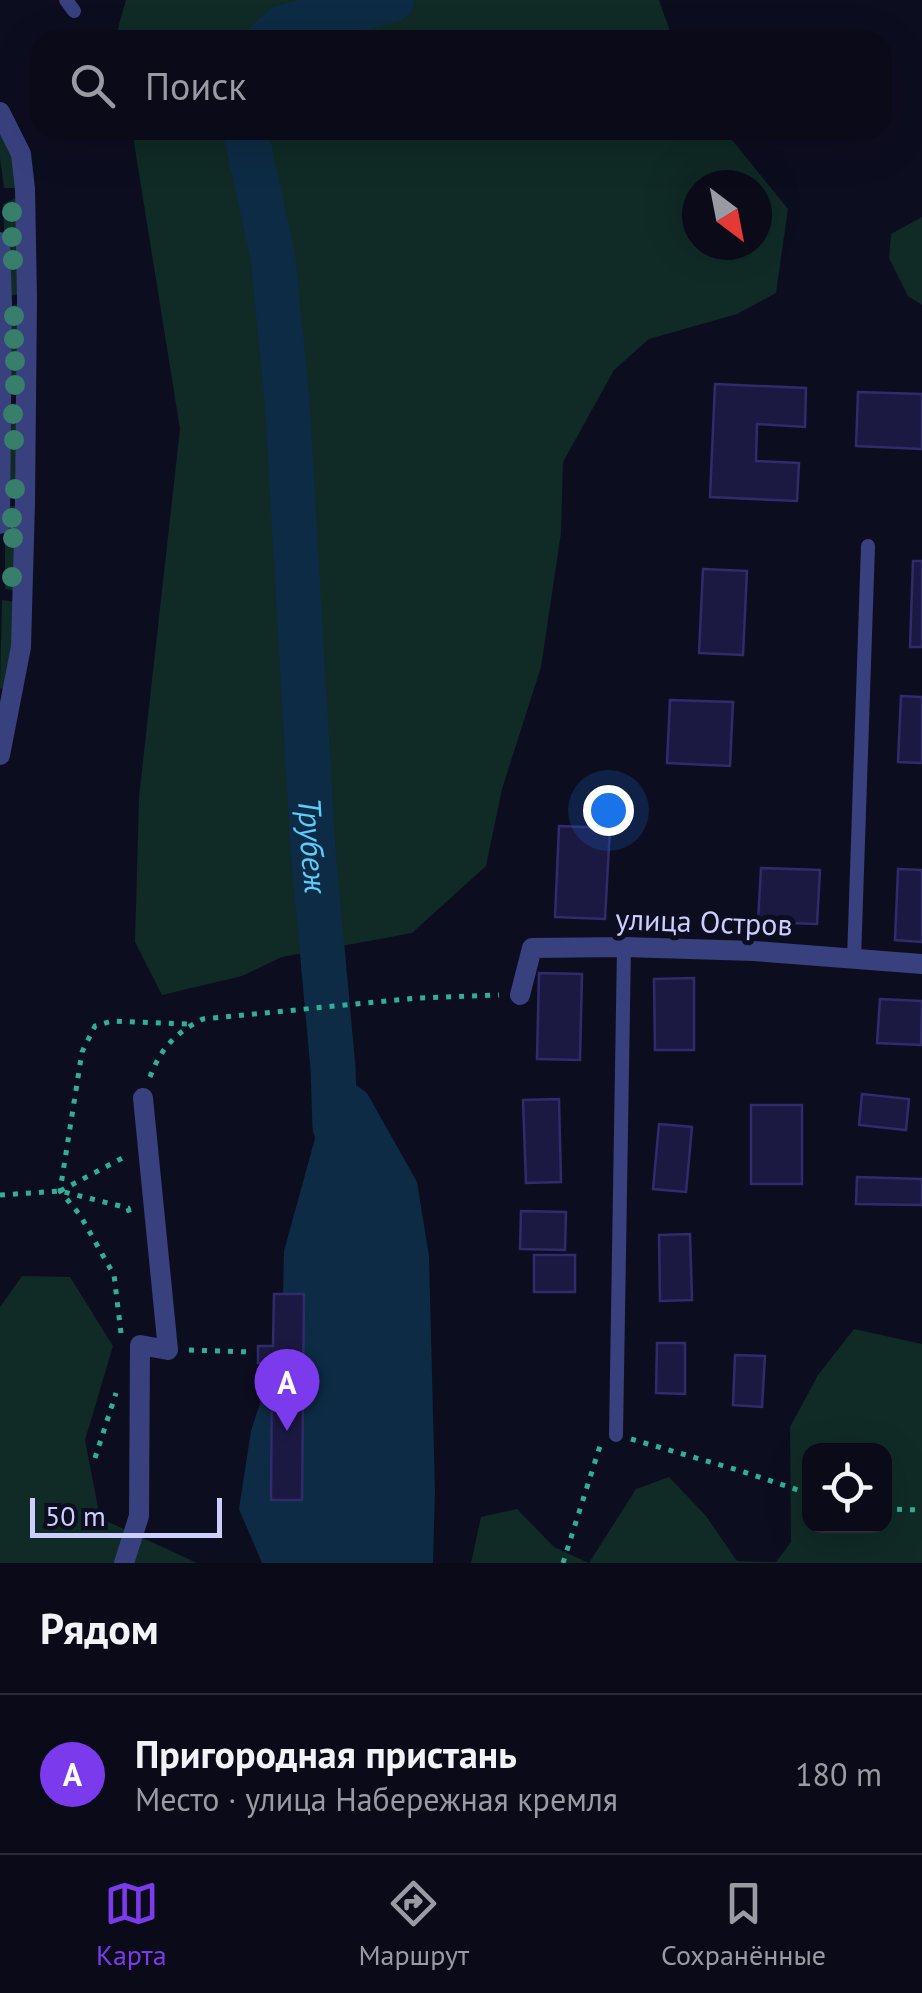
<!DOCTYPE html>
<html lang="ru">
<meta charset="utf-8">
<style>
body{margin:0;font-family:"PT Sans",sans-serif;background:#131321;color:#f1f3f6}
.controls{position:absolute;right:30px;bottom:30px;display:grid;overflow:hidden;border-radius:20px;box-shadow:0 10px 40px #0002}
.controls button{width:90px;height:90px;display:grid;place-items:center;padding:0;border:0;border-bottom:2px solid #2a2b37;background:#0a0a18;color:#f1f3f6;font:50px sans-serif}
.compass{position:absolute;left:682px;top:170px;width:90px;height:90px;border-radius:50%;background:#0a0a18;box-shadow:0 10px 40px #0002;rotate:148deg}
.scale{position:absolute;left:30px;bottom:25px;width:192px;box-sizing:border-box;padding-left:10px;border:5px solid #cccefe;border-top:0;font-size:28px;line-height:35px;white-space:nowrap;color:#cccefe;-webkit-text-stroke:8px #0d0d20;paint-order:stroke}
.you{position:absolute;left:608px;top:810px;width:35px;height:35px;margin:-25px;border:8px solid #fff;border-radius:50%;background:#1a73e8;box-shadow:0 0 0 15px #1a73e833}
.badge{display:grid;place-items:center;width:65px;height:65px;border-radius:50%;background:#7c3aed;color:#fff;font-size:32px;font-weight:700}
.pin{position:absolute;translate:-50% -82px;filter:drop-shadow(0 2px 5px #0008)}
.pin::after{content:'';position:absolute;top:52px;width:35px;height:30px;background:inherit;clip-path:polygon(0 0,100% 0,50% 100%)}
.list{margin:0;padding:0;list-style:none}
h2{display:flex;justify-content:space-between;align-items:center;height:130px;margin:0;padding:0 40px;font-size:42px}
h2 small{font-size:32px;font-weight:400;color:#999aa2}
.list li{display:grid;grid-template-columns:65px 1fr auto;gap:30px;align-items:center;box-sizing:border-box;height:160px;padding:0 40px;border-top:2px solid #2a2b37}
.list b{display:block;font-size:38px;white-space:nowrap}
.list p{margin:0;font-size:32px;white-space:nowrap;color:#999aa2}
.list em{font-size:32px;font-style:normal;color:#999aa2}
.icon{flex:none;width:55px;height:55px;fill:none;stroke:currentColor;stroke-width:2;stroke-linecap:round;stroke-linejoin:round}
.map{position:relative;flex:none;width:922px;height:1563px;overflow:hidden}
.search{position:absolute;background:#0a0a18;box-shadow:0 10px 40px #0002;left:30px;right:30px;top:30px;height:110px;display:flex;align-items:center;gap:25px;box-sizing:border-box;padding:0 35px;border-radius:30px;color:#999aa2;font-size:38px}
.sheet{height:290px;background:#0a0a18}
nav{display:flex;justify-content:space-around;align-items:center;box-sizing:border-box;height:140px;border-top:2px solid #2a2b37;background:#0a0a18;font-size:28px;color:#999aa2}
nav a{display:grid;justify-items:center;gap:5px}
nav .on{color:#7c3aed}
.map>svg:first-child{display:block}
.green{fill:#102a25;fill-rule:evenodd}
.water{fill:#0d2b44}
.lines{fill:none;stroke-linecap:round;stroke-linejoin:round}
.river{stroke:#0d2b44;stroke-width:45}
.building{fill:#1b1941;stroke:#2f2b6c;stroke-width:2.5}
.path{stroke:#2fb095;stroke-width:5;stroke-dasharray:5 8;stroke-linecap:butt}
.lane{stroke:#38407e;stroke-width:14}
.street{stroke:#38407e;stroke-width:20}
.tree{fill:#377f6b}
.labels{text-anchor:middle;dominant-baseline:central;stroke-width:10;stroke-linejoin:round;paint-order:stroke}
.street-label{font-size:30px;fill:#cccefe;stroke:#0d0d20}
.water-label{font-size:32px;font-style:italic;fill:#5ccbfd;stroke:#0d0d20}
</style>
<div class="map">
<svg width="922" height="1563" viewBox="0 0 922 1563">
<rect width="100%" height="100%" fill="#0d0d20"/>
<g class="green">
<polygon points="126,0 659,0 673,40 119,40 118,28"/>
<polygon points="0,126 15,153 18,188 4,188 0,158"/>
<path d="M132,130H724L788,209L776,293L737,314L649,339L614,370L563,462L561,533L541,667L502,789L486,866L412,933L282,957L242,976L162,995L135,942L139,797L180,429ZM697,185H757V245H697Z"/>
<polygon points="20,196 22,294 7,296 3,204"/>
<polygon points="922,217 922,305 908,296 889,258 891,234"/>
<polygon points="22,304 23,394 5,395 7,306"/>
<polygon points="20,403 21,498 7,499 5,404"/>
<polygon points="5,506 20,506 17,591 5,589"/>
<polygon points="2,600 16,602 14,644 3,689 0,688"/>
<polygon points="22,1276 70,1277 113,1346 85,1440 100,1518 197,1563 0,1563 0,1307"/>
<path d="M854,1329L922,1344V1563H589L636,1489L669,1477L706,1516L737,1561L776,1562L791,1542L790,1427L818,1375ZM810,1450H884V1526H810Z"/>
<polygon points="517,1509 554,1547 589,1563 471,1563 481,1517"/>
</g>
<polygon class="water" points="333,1068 367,1093 417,1182 429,1256 435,1492 433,1563 262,1563 239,1509 251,1431 282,1336 284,1251 317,1131 321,1075"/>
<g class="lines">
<g class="river">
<polyline points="269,40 284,27 392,0"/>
<path id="s1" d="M245,130L273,258L287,400L313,850L333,1068L335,1127"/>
</g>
</g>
<g class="building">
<polygon points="715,384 806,388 805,427 757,424 756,461 799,463 797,501 710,497"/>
<polygon points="858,392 922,394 922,449 856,446"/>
<polygon points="913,561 922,561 922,647 910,647"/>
<polygon points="703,569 747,571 743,655 699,653"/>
<polygon points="901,696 922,697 922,763 898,762"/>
<polygon points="670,700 733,702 730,766 667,763"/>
<polygon points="559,826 610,828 605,919 555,917"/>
<polygon points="761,868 820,870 817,924 758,922"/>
<polygon points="898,869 922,870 922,942 895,940"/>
<polygon points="539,973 582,974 580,1060 537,1059"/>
<polygon points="694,978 694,1050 655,1050 654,979"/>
<polygon points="880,999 922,1001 921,1045 877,1043"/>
<polygon points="862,1094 909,1099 906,1130 859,1125"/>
<polygon points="559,1099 561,1182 526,1183 523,1100"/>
<rect x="751" y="1105" width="51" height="79"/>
<polygon points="659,1124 692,1127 686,1192 653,1189"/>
<polygon points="857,1177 922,1179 922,1205 856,1204"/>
<polygon points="521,1211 566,1212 565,1250 520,1249"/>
<polygon points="690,1234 692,1300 660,1301 659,1235"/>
<rect x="534" y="1255" width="41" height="37"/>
<polygon points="274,1294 304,1294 302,1500 271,1500 272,1363 258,1363 258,1346 273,1346"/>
<polygon points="657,1343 685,1343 685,1394 656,1393"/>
<polygon points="735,1355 765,1356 762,1407 733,1405"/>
</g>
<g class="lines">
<g class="path">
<path d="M150,1077C161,1048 175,1033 203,1019L417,998L499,995"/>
<polyline points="60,1191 128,1155"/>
<polyline points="0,1195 60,1191 128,1208 130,1215"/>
<polyline points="121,1333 114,1275 80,1215 60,1191 82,1052 95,1026 112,1021 190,1024"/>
<polyline points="189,1350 252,1352"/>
<polyline points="631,1439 741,1471 810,1494"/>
<polyline points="95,1458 116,1393"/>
<polyline points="884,1509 922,1510"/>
<polyline points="563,1563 600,1446"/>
</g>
<g class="lane">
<polyline points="66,0 74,11"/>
<polyline points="854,959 868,546"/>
<polyline points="616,1435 624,947"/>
</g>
<g class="street">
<polyline points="0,112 21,154 25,189 27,298 25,502 21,647 0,755"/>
<polyline points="0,242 2,302 0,524"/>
<polyline points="520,995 532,948 624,947 754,951 922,964"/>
<polyline points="124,1563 139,1516 140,1345 168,1350 143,1098"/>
</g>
</g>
<g class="tree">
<circle cx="12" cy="212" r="10"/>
<circle cx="12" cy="237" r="10"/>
<circle cx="13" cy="260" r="10"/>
<circle cx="14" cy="316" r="10"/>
<circle cx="14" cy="339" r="10"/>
<circle cx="15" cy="361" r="10"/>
<circle cx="15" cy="385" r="10"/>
<circle cx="13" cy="414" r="10"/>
<circle cx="14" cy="440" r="10"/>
<circle cx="15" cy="489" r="10"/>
<circle cx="12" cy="518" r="10"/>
<circle cx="13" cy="538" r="10"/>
<circle cx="12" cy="577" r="10"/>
</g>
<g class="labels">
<g class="street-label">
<text transform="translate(704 921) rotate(2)">улица Остров</text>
</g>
<g class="water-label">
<text stroke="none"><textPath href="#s1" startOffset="720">Трубеж</textPath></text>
</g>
</g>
</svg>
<div class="controls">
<button><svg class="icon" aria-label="locate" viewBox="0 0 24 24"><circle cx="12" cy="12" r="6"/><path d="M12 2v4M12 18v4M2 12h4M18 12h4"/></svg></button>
</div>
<svg class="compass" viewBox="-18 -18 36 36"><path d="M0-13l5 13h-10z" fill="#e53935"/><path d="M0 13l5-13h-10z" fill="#999aa2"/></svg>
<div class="scale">50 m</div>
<div class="you"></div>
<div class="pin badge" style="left:287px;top:1431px">A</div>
<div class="search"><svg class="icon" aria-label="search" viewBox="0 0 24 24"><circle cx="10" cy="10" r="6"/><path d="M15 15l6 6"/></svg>Поиск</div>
</div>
<section class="sheet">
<h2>Рядом<small></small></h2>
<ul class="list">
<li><span class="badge">A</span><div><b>Пригородная пристань</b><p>Место · улица Набережная кремля</p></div><em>180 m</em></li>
</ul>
</section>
<nav>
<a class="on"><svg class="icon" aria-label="map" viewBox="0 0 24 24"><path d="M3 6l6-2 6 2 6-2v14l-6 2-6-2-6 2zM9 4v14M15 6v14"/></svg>Карта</a>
<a><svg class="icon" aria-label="directions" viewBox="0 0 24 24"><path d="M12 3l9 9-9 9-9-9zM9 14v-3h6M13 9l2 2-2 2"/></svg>Маршрут</a>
<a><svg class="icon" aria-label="saved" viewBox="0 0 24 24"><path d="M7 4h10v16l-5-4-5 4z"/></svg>Сохранённые</a>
</nav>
